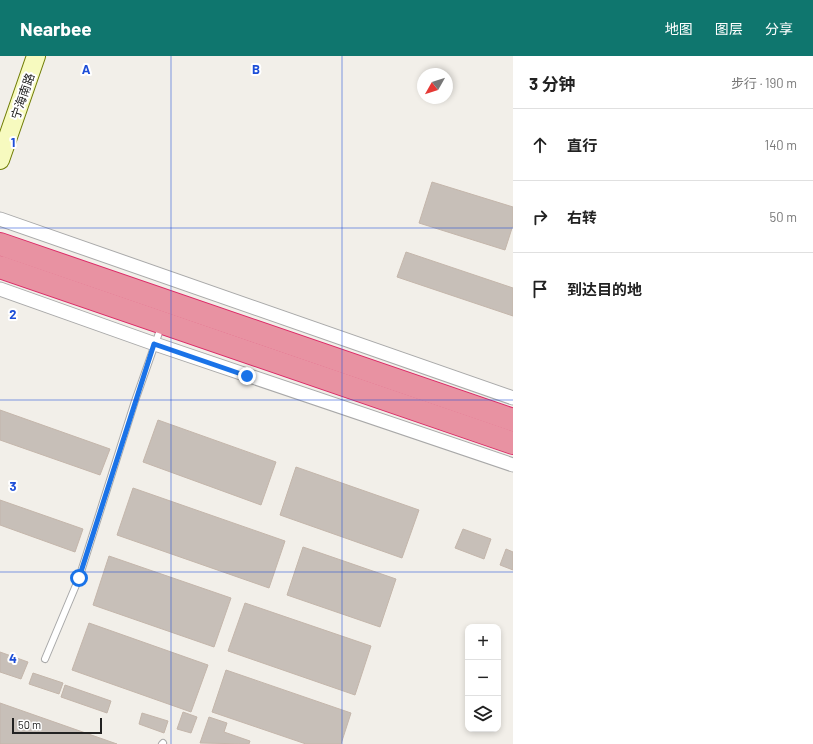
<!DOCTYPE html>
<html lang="zh">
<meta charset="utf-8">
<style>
body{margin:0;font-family:Barlow,"Noto Sans SC",sans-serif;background:#f6f6f6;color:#222}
.controls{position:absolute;right:12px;bottom:12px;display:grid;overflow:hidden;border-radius:8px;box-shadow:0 2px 6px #0003}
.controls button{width:36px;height:36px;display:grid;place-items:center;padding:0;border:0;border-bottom:1px solid #e0e0e0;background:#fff;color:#222;font:20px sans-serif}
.compass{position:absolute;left:417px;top:12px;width:36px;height:36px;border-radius:50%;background:#fff;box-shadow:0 2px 6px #0003;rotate:231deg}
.scale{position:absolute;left:12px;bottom:10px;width:90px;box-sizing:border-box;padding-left:4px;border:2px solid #222;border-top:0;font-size:11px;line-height:14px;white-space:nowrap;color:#222;-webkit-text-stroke:3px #fff;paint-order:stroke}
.stop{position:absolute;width:12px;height:12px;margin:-9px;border:3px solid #1a73e8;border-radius:50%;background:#fff}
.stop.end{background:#1a73e8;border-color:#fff;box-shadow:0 1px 4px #0008}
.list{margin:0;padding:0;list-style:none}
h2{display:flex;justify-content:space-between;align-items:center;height:52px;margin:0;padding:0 16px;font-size:17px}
h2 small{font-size:13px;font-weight:400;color:#767676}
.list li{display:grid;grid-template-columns:26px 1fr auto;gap:12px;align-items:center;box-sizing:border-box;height:72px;padding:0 16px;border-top:1px solid #e0e0e0}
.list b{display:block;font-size:15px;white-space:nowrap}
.list em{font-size:13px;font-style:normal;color:#767676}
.icon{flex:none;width:22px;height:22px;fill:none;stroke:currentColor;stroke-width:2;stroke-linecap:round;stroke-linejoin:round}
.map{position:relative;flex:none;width:513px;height:688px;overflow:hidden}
header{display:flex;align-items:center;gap:24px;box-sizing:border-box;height:56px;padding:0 20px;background:#0f766e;color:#fff}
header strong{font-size:19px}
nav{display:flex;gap:22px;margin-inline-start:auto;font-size:14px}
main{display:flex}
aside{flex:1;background:#fff}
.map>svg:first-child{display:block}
.building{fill:#c7bfb8;stroke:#c4b6ab}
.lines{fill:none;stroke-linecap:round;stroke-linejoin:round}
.lane-casing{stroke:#a9a9a9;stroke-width:8}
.street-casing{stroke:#a9a9a9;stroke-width:15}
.secondary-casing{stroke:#707d05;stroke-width:20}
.highway-casing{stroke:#dc2a67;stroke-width:24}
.lane{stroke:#fff;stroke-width:6}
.street{stroke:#fff;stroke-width:13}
.secondary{stroke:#f7fabf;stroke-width:18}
.highway{stroke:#e892a2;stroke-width:22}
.route{stroke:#1a73e8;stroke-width:5}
.grid{fill:none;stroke:#1d4ed8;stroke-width:1;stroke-opacity:0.55}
.labels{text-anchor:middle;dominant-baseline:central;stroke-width:4;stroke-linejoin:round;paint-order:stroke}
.street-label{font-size:12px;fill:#222;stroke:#fff}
.grid-label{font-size:13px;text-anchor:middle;font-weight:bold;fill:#1d4ed8;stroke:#fff;stroke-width:4;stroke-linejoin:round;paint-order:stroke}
</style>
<header>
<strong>Nearbee</strong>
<nav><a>地图</a><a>图层</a><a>分享</a></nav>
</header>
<main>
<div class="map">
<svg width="513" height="688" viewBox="0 0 513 688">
<rect width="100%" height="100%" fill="#f2efe9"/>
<g class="building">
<polygon points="432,126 513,151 513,169 505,194 419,167"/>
<polygon points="406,196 513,232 513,260 397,221"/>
<polygon points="0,354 110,393 100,419 0,384"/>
<polygon points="158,364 276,406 261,449 143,406"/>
<polygon points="296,411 419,454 402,502 280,459"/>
<polygon points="133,432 285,485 269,532 117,479"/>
<polygon points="0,444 83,473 75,496 0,469"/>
<polygon points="463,473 491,483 484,503 455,492"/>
<polygon points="303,491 396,523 380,571 287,539"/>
<polygon points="506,493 513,496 513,514 500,509"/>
<polygon points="109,500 231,542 214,591 93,549"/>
<polygon points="245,547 371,590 355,639 228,595"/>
<polygon points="89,567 208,609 191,656 72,614"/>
<polygon points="0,596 28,606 21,623 0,616"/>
<polygon points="226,614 351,657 341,688 306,688 212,656"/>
<polygon points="33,617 63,627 59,638 29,628"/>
<polygon points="65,629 111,645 107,657 61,641"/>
<polygon points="0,647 117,688 0,688"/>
<polygon points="183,656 197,661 191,677 177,673"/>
<polygon points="142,657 168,665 164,677 139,668"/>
<polygon points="209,661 227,667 224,676 250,685 249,688 200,687"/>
</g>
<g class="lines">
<defs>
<g id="lane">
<polyline points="45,603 79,522 135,345 161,271"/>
<polyline points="162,688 163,687"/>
</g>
<g id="street">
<polyline points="0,163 513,342"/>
<polyline points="0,233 155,288 513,409"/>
</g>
<polyline id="secondary" points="0,104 36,0"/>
<g id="highway">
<polyline points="0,188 513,364"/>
<polyline points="0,211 513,387"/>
</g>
</defs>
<use href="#lane" class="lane-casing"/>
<use href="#street" class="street-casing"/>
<use href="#secondary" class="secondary-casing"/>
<use href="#highway" class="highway-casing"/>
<use href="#lane" class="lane"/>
<use href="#street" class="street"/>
<use href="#secondary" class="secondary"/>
<use href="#highway" class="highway"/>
</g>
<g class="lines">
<polyline class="route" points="79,522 154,288 247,320"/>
</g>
<path class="grid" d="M171,0V688M342,0V688M0,172H513M0,344H513M0,516H513"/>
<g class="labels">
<g class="street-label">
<text transform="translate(22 40) rotate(-71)">宁海南路</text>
</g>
</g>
<g class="grid-label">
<text x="86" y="18">A</text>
<text x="256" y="18">B</text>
<text x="13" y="91">1</text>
<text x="13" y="263">2</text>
<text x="13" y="435">3</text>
<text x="13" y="607">4</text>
</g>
</svg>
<div class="controls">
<button>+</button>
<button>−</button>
<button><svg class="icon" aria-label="layers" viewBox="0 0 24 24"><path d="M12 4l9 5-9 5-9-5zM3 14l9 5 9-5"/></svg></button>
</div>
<svg class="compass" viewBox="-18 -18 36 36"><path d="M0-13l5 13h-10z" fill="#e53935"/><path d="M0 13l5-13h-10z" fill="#767676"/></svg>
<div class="scale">50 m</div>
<div class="stop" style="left:79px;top:522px"></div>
<div class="stop end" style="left:247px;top:320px"></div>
</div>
<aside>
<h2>3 分钟<small>步行 · 190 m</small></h2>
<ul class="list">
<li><svg class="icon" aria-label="ahead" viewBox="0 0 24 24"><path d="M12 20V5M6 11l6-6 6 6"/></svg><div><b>直行</b></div><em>140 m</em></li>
<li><svg class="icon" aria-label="right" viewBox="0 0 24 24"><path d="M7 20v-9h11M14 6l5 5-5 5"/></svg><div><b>右转</b></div><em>50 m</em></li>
<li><svg class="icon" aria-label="arrive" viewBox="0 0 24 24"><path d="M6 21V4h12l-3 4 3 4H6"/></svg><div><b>到达目的地</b></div></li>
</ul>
</aside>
</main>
